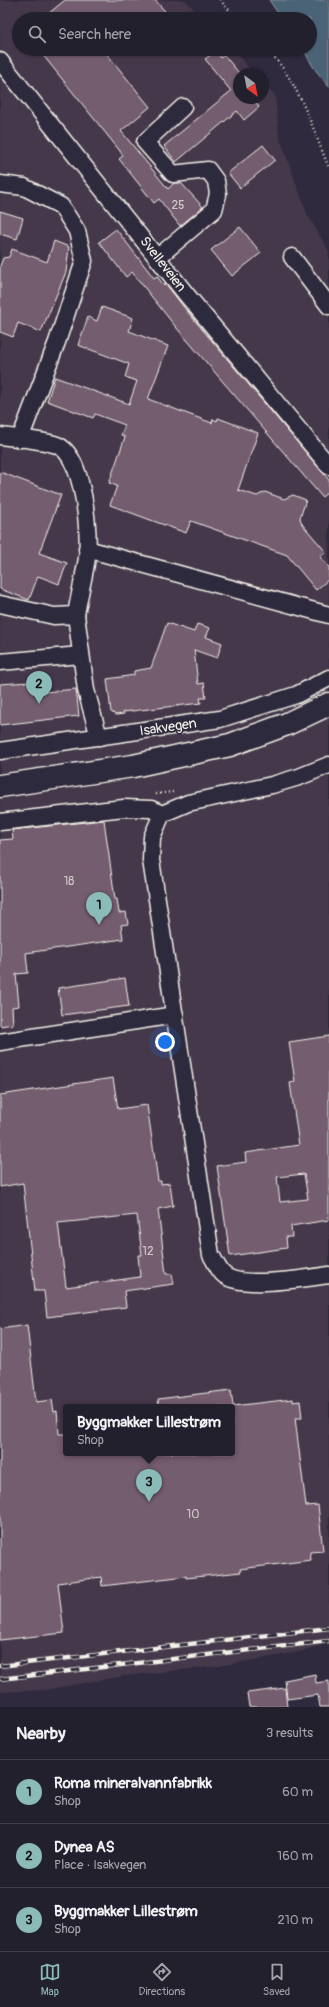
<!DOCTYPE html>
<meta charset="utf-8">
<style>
body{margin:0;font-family:Pangolin,sans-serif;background:#2f2d3a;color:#f1f3f6}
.compass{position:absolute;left:233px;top:68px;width:36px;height:36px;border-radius:50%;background:#23202e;box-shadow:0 1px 3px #0004;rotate:148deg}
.you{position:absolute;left:165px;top:1042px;width:14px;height:14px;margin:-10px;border:3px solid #fff;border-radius:50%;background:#1a73e8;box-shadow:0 0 0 6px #1a73e833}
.badge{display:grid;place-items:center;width:26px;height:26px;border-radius:50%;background:#8bbbb9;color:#111;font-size:13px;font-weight:700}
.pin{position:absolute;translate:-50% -33px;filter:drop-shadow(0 1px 2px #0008)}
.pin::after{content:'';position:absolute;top:21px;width:14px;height:12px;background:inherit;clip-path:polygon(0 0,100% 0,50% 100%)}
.popup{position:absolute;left:63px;top:1404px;width:172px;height:52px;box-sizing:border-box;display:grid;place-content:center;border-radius:4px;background:#23202e;filter:drop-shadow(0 1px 3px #0005);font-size:13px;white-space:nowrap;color:#a3a3aa}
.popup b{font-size:15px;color:#f1f3f6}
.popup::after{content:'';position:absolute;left:50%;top:100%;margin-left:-8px;border:8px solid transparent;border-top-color:#23202e}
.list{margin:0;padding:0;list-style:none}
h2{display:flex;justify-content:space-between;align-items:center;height:52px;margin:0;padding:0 16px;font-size:17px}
h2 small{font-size:13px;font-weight:400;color:#a3a3aa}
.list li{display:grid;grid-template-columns:26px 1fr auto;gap:12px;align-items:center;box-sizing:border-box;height:64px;padding:0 16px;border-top:1px solid #403e4a}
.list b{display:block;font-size:15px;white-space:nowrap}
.list p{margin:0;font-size:13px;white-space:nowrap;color:#a3a3aa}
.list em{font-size:13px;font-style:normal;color:#a3a3aa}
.icon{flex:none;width:22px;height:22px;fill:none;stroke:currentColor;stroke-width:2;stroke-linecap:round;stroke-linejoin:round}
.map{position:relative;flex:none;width:329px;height:1707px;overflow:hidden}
.search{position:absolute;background:#23202e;box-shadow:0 1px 3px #0004;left:12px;right:12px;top:12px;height:44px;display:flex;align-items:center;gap:10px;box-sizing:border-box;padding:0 14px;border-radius:22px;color:#a3a3aa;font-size:15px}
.sheet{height:244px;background:#23202e}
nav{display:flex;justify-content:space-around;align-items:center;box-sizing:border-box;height:56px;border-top:1px solid #403e4a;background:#23202e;font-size:11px;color:#a3a3aa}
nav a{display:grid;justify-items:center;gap:2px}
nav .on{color:#8bbbb9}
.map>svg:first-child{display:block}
.built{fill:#44394c;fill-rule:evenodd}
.water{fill:#4c6376;stroke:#8f9ca4}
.building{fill:#755d70;stroke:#f4f1e8;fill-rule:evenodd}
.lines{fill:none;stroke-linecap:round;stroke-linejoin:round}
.minor-casing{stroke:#f4f1e8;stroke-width:19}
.highway-casing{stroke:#f4f1e8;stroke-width:25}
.path{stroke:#f4f1e8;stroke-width:2.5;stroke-dasharray:1 3;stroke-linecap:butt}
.minor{stroke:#2f2a3d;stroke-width:16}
.highway{stroke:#2f2a3d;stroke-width:22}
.rail-casing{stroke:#f4f1e8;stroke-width:4.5}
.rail{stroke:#2f2a3d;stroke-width:3;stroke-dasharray:9;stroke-linecap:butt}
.labels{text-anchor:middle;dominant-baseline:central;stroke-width:3;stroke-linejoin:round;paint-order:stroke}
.number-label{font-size:12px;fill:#d4ccca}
.street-label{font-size:14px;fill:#f4f1e8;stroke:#2f2a3d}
</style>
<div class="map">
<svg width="329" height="1707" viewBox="0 0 329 1707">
<rect width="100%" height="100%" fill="#2f2a3d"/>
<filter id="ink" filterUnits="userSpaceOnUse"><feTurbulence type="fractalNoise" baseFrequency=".025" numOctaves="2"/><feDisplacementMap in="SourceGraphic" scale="8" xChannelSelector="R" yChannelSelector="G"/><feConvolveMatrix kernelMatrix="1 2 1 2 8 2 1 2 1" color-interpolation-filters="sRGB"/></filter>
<g filter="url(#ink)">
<path class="built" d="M0,0H185L203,19H19V49H232L255,74H239V98H263V83L275,95L279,136L307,214L329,251V1643L299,1652L219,1666L124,1676L44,1690L0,1692ZM66,1407H232V1453H66Z"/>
<polygon class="water" points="269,0 329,0 329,87 314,68 303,49 310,49 310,19 282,19"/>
<g class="building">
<polygon points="65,0 155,0 172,19 42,19"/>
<polygon points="38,49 103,49 150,107 121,131 168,189 174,183 181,183 203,207 180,226 159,199 154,203 119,159 123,156 120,151"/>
<polygon points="216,51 221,58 224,55 239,73 239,98 253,98 259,107 244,120 237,111 176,162 164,146 231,91 205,59"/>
<polygon points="263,145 275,160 240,188 228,173"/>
<polygon points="0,211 23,218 17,239 0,234"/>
<polygon points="240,227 261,253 232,276 211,250"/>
<polygon points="116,229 154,278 157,276 164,286 166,284 186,310 329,480 329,491 322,497 175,326 132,272 126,277 99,242"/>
<polygon points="54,241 69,247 66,272 41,332 18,323 13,337 0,332 0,266 3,258 9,257 12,249 47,262"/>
<polygon points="102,307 133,318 129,331 168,346 148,399 212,423 213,419 217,421 218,418 258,433 238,490 257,496 265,492 284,499 293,495 306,500 300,518 302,524 326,552 320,557 329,567 329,579 316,590 287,555 191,521 186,533 110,505 117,486 109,483 125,437 121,435 125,425 95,414 93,418 47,401 55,377 129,404 137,381 125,377 129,364 78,345 88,317 97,321"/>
<polygon points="0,472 61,495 39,553 67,563 59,584 38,576 29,600 0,589"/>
<polygon points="167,623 194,632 197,624 210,628 206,637 222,643 217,658 194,650 198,684 204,683 206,698 200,698 201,703 123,712 124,714 116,715 111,712 107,679 128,676 134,675 134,671 151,668"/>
<polygon points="43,681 45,692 76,689 79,716 0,725 0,684"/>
<polygon points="104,820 115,899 117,899 119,913 126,912 128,924 121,925 123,939 26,953 28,973 16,974 19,1006 12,1007 13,1024 0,1026 0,840 13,839 12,830"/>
<polygon points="125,978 129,1006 62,1015 58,988"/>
<path d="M329,1036V1220L291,1226L292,1237H286L287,1248L230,1256L217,1166L246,1162L245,1153L299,1145L290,1083L295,1082L289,1042ZM304,1174L308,1199L280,1202L277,1177Z"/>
<path d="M113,1078L118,1109L147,1105L158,1181H161V1184L170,1183L173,1206L158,1209L166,1274H172L174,1284L124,1291L126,1307L47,1317L44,1291H35L23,1183L0,1187V1095ZM137,1215L142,1255H138L140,1277L66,1287L58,1223Z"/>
<polygon points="27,1325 36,1402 52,1400 54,1412 57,1411 59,1434 66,1434 66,1453 232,1453 232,1407 159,1407 158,1399 231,1390 233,1406 293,1399 293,1402 300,1401 302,1418 295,1418 306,1506 318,1505 323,1551 310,1552 311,1560 240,1569 241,1572 186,1578 186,1576 102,1586 101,1577 58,1583 64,1633 0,1640 0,1329"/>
<polygon points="315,1674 316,1683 329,1681 329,1707 320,1707 318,1695 287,1699 285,1680"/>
<polygon points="285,1688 287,1707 249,1707 247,1693"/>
</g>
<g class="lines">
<defs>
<g id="minor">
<polyline points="0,61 186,294 329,466"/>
<polyline points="0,184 24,187 61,206 77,231 84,261 57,342 20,439"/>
<polyline points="158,257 214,210 218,194 216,181 208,170 173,174 145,142 183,107"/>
<polyline points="292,257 329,306"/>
<path d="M0,436C16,438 42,440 57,445C84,455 90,534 87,558C84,577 79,596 76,615"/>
<polyline points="87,549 329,615"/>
<polyline points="0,604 54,616 76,615 86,690 99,737"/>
<polyline points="0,662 81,655"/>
<polyline points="0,751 220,719 296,695 329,678"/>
<path d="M329,765L299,777L272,785L188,803L162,814L152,837L151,860L211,1255C215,1261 218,1269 223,1274C239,1290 306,1278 329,1275"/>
<polyline points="0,822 124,808 151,809 162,814"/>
<polyline points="0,1042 175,1015"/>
</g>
<polyline id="highway" points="0,786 133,766 230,745 287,724 329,704"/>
</defs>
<use href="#minor" class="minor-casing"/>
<use href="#highway" class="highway-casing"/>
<g class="path">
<polyline points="220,0 237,19"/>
<path d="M267,49C299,82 312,127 329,168"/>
<polyline points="156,794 173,792"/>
</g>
<use href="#minor" class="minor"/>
<use href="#highway" class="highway"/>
<defs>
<g id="rail">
<polyline points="0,1666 329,1628"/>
<polyline points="0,1679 329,1641"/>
</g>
</defs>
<use href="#rail" class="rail-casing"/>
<use href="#rail" class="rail"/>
</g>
</g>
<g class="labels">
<g class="number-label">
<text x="178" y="205">25</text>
<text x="69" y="881">18</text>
<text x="148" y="1251">12</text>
<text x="193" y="1514">10</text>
</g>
<g class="street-label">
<text transform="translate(163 264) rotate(52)">Svelleveien</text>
<text transform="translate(168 727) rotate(-8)">Isakvegen</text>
</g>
</g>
</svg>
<svg class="compass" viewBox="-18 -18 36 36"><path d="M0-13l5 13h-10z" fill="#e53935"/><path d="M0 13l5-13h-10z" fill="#a3a3aa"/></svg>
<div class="you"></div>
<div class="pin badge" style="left:99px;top:925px">1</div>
<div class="pin badge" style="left:39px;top:704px">2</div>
<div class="pin badge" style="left:149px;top:1502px">3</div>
<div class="popup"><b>Byggmakker Lillestrøm</b>Shop</div>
<div class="search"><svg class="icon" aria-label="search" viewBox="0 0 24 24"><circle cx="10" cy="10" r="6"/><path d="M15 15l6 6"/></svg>Search here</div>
</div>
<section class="sheet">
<h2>Nearby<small>3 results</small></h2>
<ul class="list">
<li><span class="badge">1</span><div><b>Roma mineralvannfabrikk</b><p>Shop</p></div><em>60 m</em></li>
<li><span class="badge">2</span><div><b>Dynea AS</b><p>Place · Isakvegen</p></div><em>160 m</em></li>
<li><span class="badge">3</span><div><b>Byggmakker Lillestrøm</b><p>Shop</p></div><em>210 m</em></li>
</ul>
</section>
<nav>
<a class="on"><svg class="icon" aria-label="map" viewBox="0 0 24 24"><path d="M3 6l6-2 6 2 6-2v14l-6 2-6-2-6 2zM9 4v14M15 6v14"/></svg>Map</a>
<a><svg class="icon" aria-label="directions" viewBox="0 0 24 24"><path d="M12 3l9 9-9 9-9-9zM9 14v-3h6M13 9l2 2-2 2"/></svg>Directions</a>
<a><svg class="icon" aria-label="saved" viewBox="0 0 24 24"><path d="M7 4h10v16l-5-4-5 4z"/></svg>Saved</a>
</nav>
